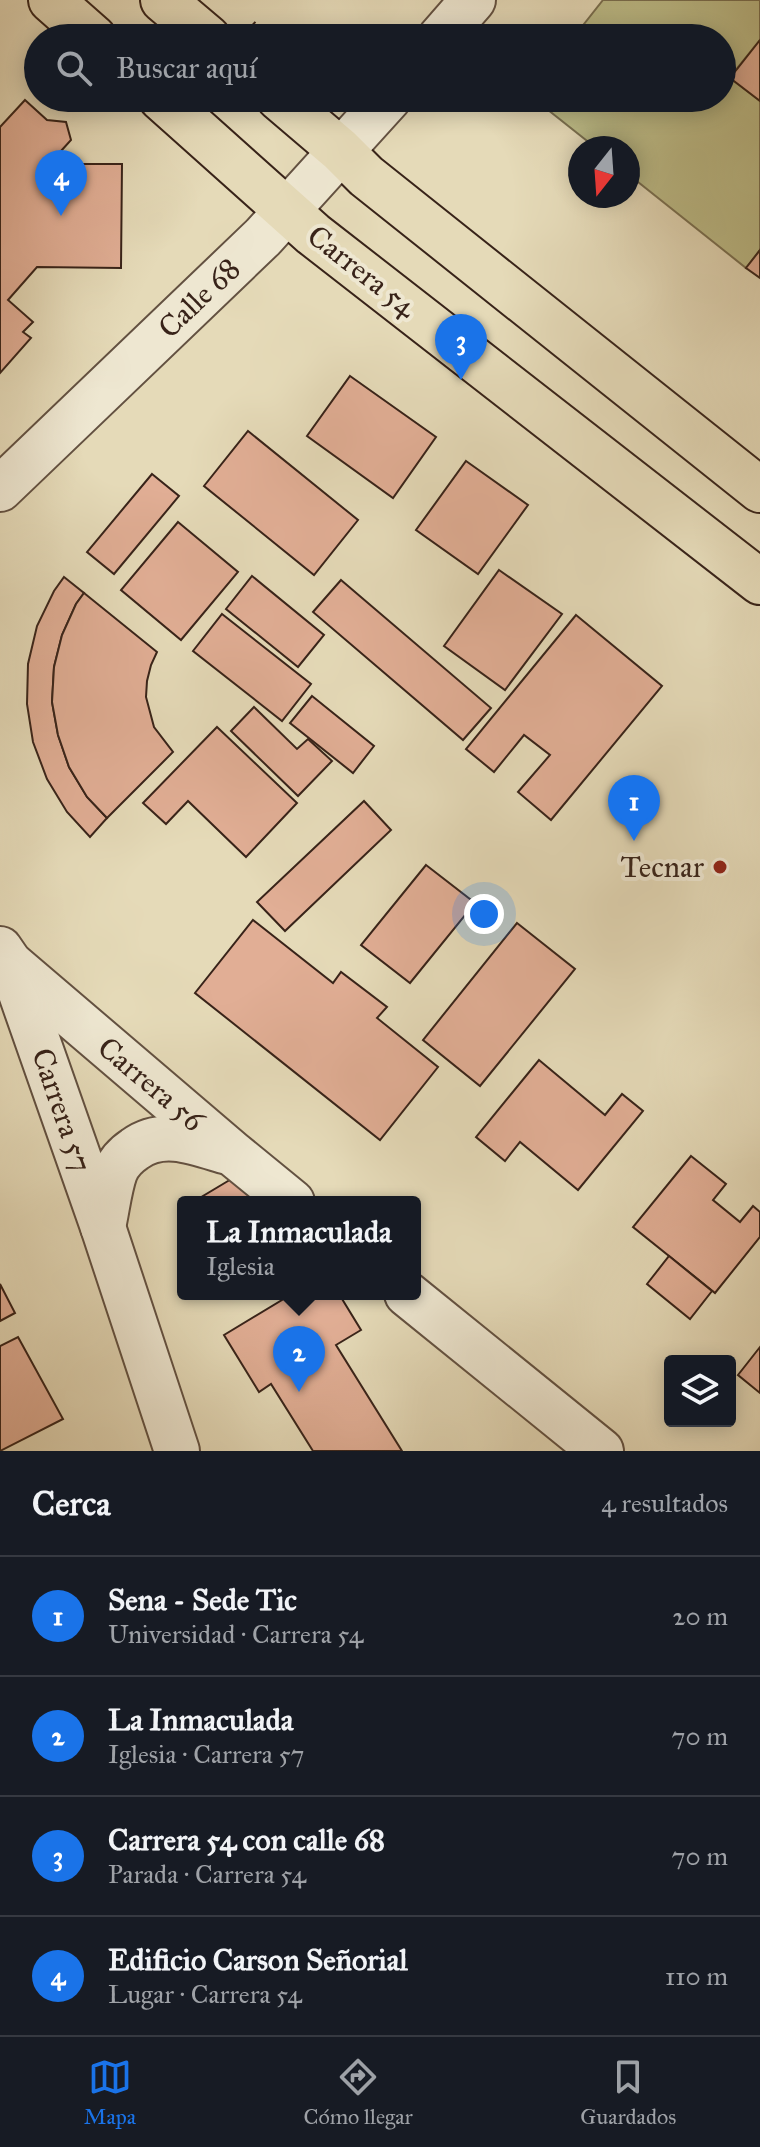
<!DOCTYPE html>
<html lang="es">
<meta charset="utf-8">
<style>
body{margin:0;font-family:"IM FELL Great Primer",serif;background:#242831;color:#f1f3f6}
.controls{position:absolute;right:24px;bottom:24px;display:grid;overflow:hidden;border-radius:8px;box-shadow:0 4px 20px #0003}
.controls button{width:72px;height:72px;display:grid;place-items:center;padding:0;border:0;border-bottom:2px solid #363941;background:#171b24;color:#f1f3f6;font:40px sans-serif}
.compass{position:absolute;left:568px;top:136px;width:72px;height:72px;border-radius:50%;background:#171b24;box-shadow:0 4px 20px #0003;rotate:197deg}
.you{position:absolute;left:484px;top:914px;width:28px;height:28px;margin:-20px;border:6px solid #fff;border-radius:50%;background:#1a73e8;box-shadow:0 0 0 12px #1a73e833}
.badge{display:grid;place-items:center;width:52px;height:52px;border-radius:50%;background:#1a73e8;color:#fff;font-size:26px;font-weight:700}
.pin{position:absolute;translate:-50% -66px;filter:drop-shadow(0 2px 4px #0008)}
.pin::after{content:'';position:absolute;top:42px;width:28px;height:24px;background:inherit;clip-path:polygon(0 0,100% 0,50% 100%)}
.popup{position:absolute;left:177px;top:1196px;width:244px;height:104px;box-sizing:border-box;display:grid;place-content:center;border-radius:8px;background:#171b24;filter:drop-shadow(0 2px 6px #0005);font-size:26px;white-space:nowrap;color:#9ea1a6}
.popup b{font-size:30px;color:#f1f3f6}
.popup::after{content:'';position:absolute;left:50%;top:100%;margin-left:-16px;border:16px solid transparent;border-top-color:#171b24}
.list{margin:0;padding:0;list-style:none}
h2{display:flex;justify-content:space-between;align-items:center;height:104px;margin:0;padding:0 32px;font-size:34px}
h2 small{font-size:26px;font-weight:400;color:#9ea1a6}
.list li{display:grid;grid-template-columns:52px 1fr auto;gap:24px;align-items:center;box-sizing:border-box;height:120px;padding:0 32px;border-top:2px solid #363941}
.list b{display:block;font-size:30px;white-space:nowrap}
.list p{margin:0;font-size:26px;white-space:nowrap;color:#9ea1a6}
.list em{font-size:26px;font-style:normal;color:#9ea1a6}
.icon{flex:none;width:44px;height:44px;fill:none;stroke:currentColor;stroke-width:2;stroke-linecap:round;stroke-linejoin:round}
.map{position:relative;flex:none;width:760px;height:1451px;overflow:hidden}
.search{position:absolute;background:#171b24;box-shadow:0 4px 20px #0003;left:24px;right:24px;top:24px;height:88px;display:flex;align-items:center;gap:20px;box-sizing:border-box;padding:0 28px;border-radius:44px;color:#9ea1a6;font-size:30px}
.sheet{height:584px;background:#171b24}
nav{display:flex;justify-content:space-around;align-items:center;box-sizing:border-box;height:112px;border-top:2px solid #363941;background:#171b24;font-size:22px;color:#9ea1a6}
nav a{display:grid;justify-items:center;gap:4px}
nav .on{color:#1a73e8}
.map>svg:first-child{display:block}
.green{fill:#bdbd89;stroke:#7a7051;stroke-width:2}
.building{fill:#e1ae95;stroke:#382319;stroke-width:2}
.lines{fill:none;stroke-linecap:round;stroke-linejoin:round}
.minor-casing{stroke:#635141;stroke-width:48}
.major-casing{stroke:#382319;stroke-width:48}
.path{stroke:#382319;stroke-width:5;stroke-dasharray:2 4;stroke-linecap:butt}
.minor{stroke:#eee7d1;stroke-width:44}
.major{stroke:#e5dab8;stroke-width:44}
.poi-dot{fill:#8f2418;stroke:#eee7d1;stroke-width:3}
.labels{text-anchor:middle;dominant-baseline:central;stroke-width:8;stroke-linejoin:round;paint-order:stroke}
.street-label{font-size:30px;fill:#382319;stroke:#eee7d1}
.poi-label{font-size:30px;fill:#382319;stroke:#eee7d1;text-anchor:end}
</style>
<div class="map">
<svg width="760" height="1451" viewBox="0 0 760 1451">
<rect width="100%" height="100%" fill="#e5dab8"/>
<filter id="stains"><feTurbulence type="fractalNoise" baseFrequency=".0025" numOctaves="4"/><feColorMatrix values="0 0 0 0 .2 0 0 0 0 .09 0 0 0 0 .02 0 0 0 .5 -.17"/></filter>
<radialGradient id="worn" r=".72"><stop offset=".6" stop-color="#630" stop-opacity="0"/><stop offset="1" stop-color="#630" stop-opacity=".3"/></radialGradient>
<polygon class="green" points="603,0 760,0 760,40 730,77 760,101 760,250 746,268 628,174 628,148 596,148 533,98 722,98 722,38 573,38"/>
<g class="building">
<polygon points="760,40 760,101 730,78"/>
<polygon points="25,100 47,120 66,122 71,140 61,151 76,164 122,164 121,268 37,267 8,300 33,322 23,332 31,338 0,373 0,127"/>
<polygon points="760,250 760,278 746,268"/>
<polygon points="350,376 436,437 393,498 307,436"/>
<polygon points="248,431 358,520 314,575 204,486"/>
<polygon points="466,461 528,505 478,574 416,530"/>
<polygon points="152,474 179,496 114,574 87,552"/>
<polygon points="178,522 238,572 181,640 121,590"/>
<polygon points="499,570 562,614 505,690 444,646"/>
<polygon points="252,576 324,635 298,667 226,609"/>
<polygon points="64,577 84,593 76,604 62,635 54,667 52,702 58,735 69,767 87,797 107,818 90,837 67,812 47,779 33,742 27,704 28,664 37,626 54,591"/>
<polygon points="341,580 491,708 463,740 313,612"/>
<polygon points="84,593 157,652 151,665 147,681 146,697 154,727 173,752 107,818 87,797 69,767 58,735 52,702 54,667 62,635 76,604"/>
<polygon points="222,614 311,684 282,721 193,651"/>
<polygon points="576,615 662,686 551,820 518,792 550,755 524,735 494,772 466,749"/>
<polygon points="312,696 374,746 353,773 290,723"/>
<polygon points="254,707 297,749 308,739 332,761 298,796 231,731"/>
<polygon points="217,727 297,803 246,857 188,801 166,824 143,803"/>
<polygon points="364,801 391,830 285,931 257,902"/>
<polygon points="426,865 475,903 410,983 361,945"/>
<polygon points="253,920 333,983 341,972 387,1007 377,1018 438,1067 380,1140 195,993"/>
<polygon points="517,923 575,969 480,1086 423,1040"/>
<polygon points="539,1060 605,1115 622,1094 643,1111 578,1190 520,1142 505,1161 476,1137"/>
<polygon points="691,1156 726,1184 713,1200 740,1222 753,1206 760,1212 760,1237 715,1293 633,1227"/>
<polygon points="238,1175 254,1202 193,1202"/>
<polygon points="669,1256 712,1291 690,1319 647,1284"/>
<polygon points="0,1284 15,1313 0,1321"/>
<polygon points="292,1294 339,1294 361,1330 336,1345 402,1451 313,1451 271,1384 259,1392 224,1335"/>
<polygon points="18,1337 63,1419 0,1451 0,1346"/>
<polygon points="760,1347 760,1393 738,1375"/>
</g>
<g class="lines">
<defs>
<g id="minor">
<polyline points="440,38 473,0"/>
<polyline points="0,489 263,237 389,98"/>
<polyline points="0,949 11,965 103,1227 177,1451"/>
<polyline points="13,966 232,1153 292,1202"/>
<path d="M103,1227C107,1210 109,1189 115,1172C119,1162 126,1155 135,1149C162,1129 195,1142 224,1151"/>
<polyline points="407,1294 601,1451"/>
</g>
<g id="major">
<polyline points="51,0 94,38"/>
<polyline points="163,0 208,38"/>
<polyline points="161,98 313,234 760,582"/>
<polyline points="279,98 340,150 366,176 760,490"/>
</g>
</defs>
<use href="#minor" class="minor-casing"/>
<use href="#major" class="major-casing"/>
<polyline class="path" points="253,23 270,38"/>
<use href="#minor" class="minor"/>
<use href="#major" class="major"/>
</g>
<circle class="poi-dot" cx="720" cy="867" r="8"/>
<g class="labels">
<g class="street-label">
<text transform="translate(362 271) rotate(38)">Carrera 54</text>
<text transform="translate(199 298) rotate(-44)">Calle 68</text>
<text transform="translate(151 1084) rotate(40)">Carrera 56</text>
<text transform="translate(62 1110) rotate(71)">Carrera 57</text>
</g>
<g class="poi-label">
<text x="704" y="867">Tecnar</text>
</g>
</g>
<rect width="100%" height="100%" filter="url(#stains)"/>
<rect width="100%" height="100%" fill="url(#worn)"/>
</svg>
<div class="controls">
<button><svg class="icon" aria-label="layers" viewBox="0 0 24 24"><path d="M12 4l9 5-9 5-9-5zM3 14l9 5 9-5"/></svg></button>
</div>
<svg class="compass" viewBox="-18 -18 36 36"><path d="M0-13l5 13h-10z" fill="#e53935"/><path d="M0 13l5-13h-10z" fill="#9ea1a6"/></svg>
<div class="you"></div>
<div class="pin badge" style="left:634px;top:841px">1</div>
<div class="pin badge" style="left:299px;top:1392px">2</div>
<div class="popup"><b>La Inmaculada</b>Iglesia</div>
<div class="pin badge" style="left:461px;top:380px">3</div>
<div class="pin badge" style="left:61px;top:216px">4</div>
<div class="search"><svg class="icon" aria-label="search" viewBox="0 0 24 24"><circle cx="10" cy="10" r="6"/><path d="M15 15l6 6"/></svg>Buscar aquí</div>
</div>
<section class="sheet">
<h2>Cerca<small>4 resultados</small></h2>
<ul class="list">
<li><span class="badge">1</span><div><b>Sena - Sede Tic</b><p>Universidad · Carrera 54</p></div><em>20 m</em></li>
<li><span class="badge">2</span><div><b>La Inmaculada</b><p>Iglesia · Carrera 57</p></div><em>70 m</em></li>
<li><span class="badge">3</span><div><b>Carrera 54 con calle 68</b><p>Parada · Carrera 54</p></div><em>70 m</em></li>
<li><span class="badge">4</span><div><b>Edificio Carson Señorial</b><p>Lugar · Carrera 54</p></div><em>110 m</em></li>
</ul>
</section>
<nav>
<a class="on"><svg class="icon" aria-label="map" viewBox="0 0 24 24"><path d="M3 6l6-2 6 2 6-2v14l-6 2-6-2-6 2zM9 4v14M15 6v14"/></svg>Mapa</a>
<a><svg class="icon" aria-label="directions" viewBox="0 0 24 24"><path d="M12 3l9 9-9 9-9-9zM9 14v-3h6M13 9l2 2-2 2"/></svg>Cómo llegar</a>
<a><svg class="icon" aria-label="saved" viewBox="0 0 24 24"><path d="M7 4h10v16l-5-4-5 4z"/></svg>Guardados</a>
</nav>
